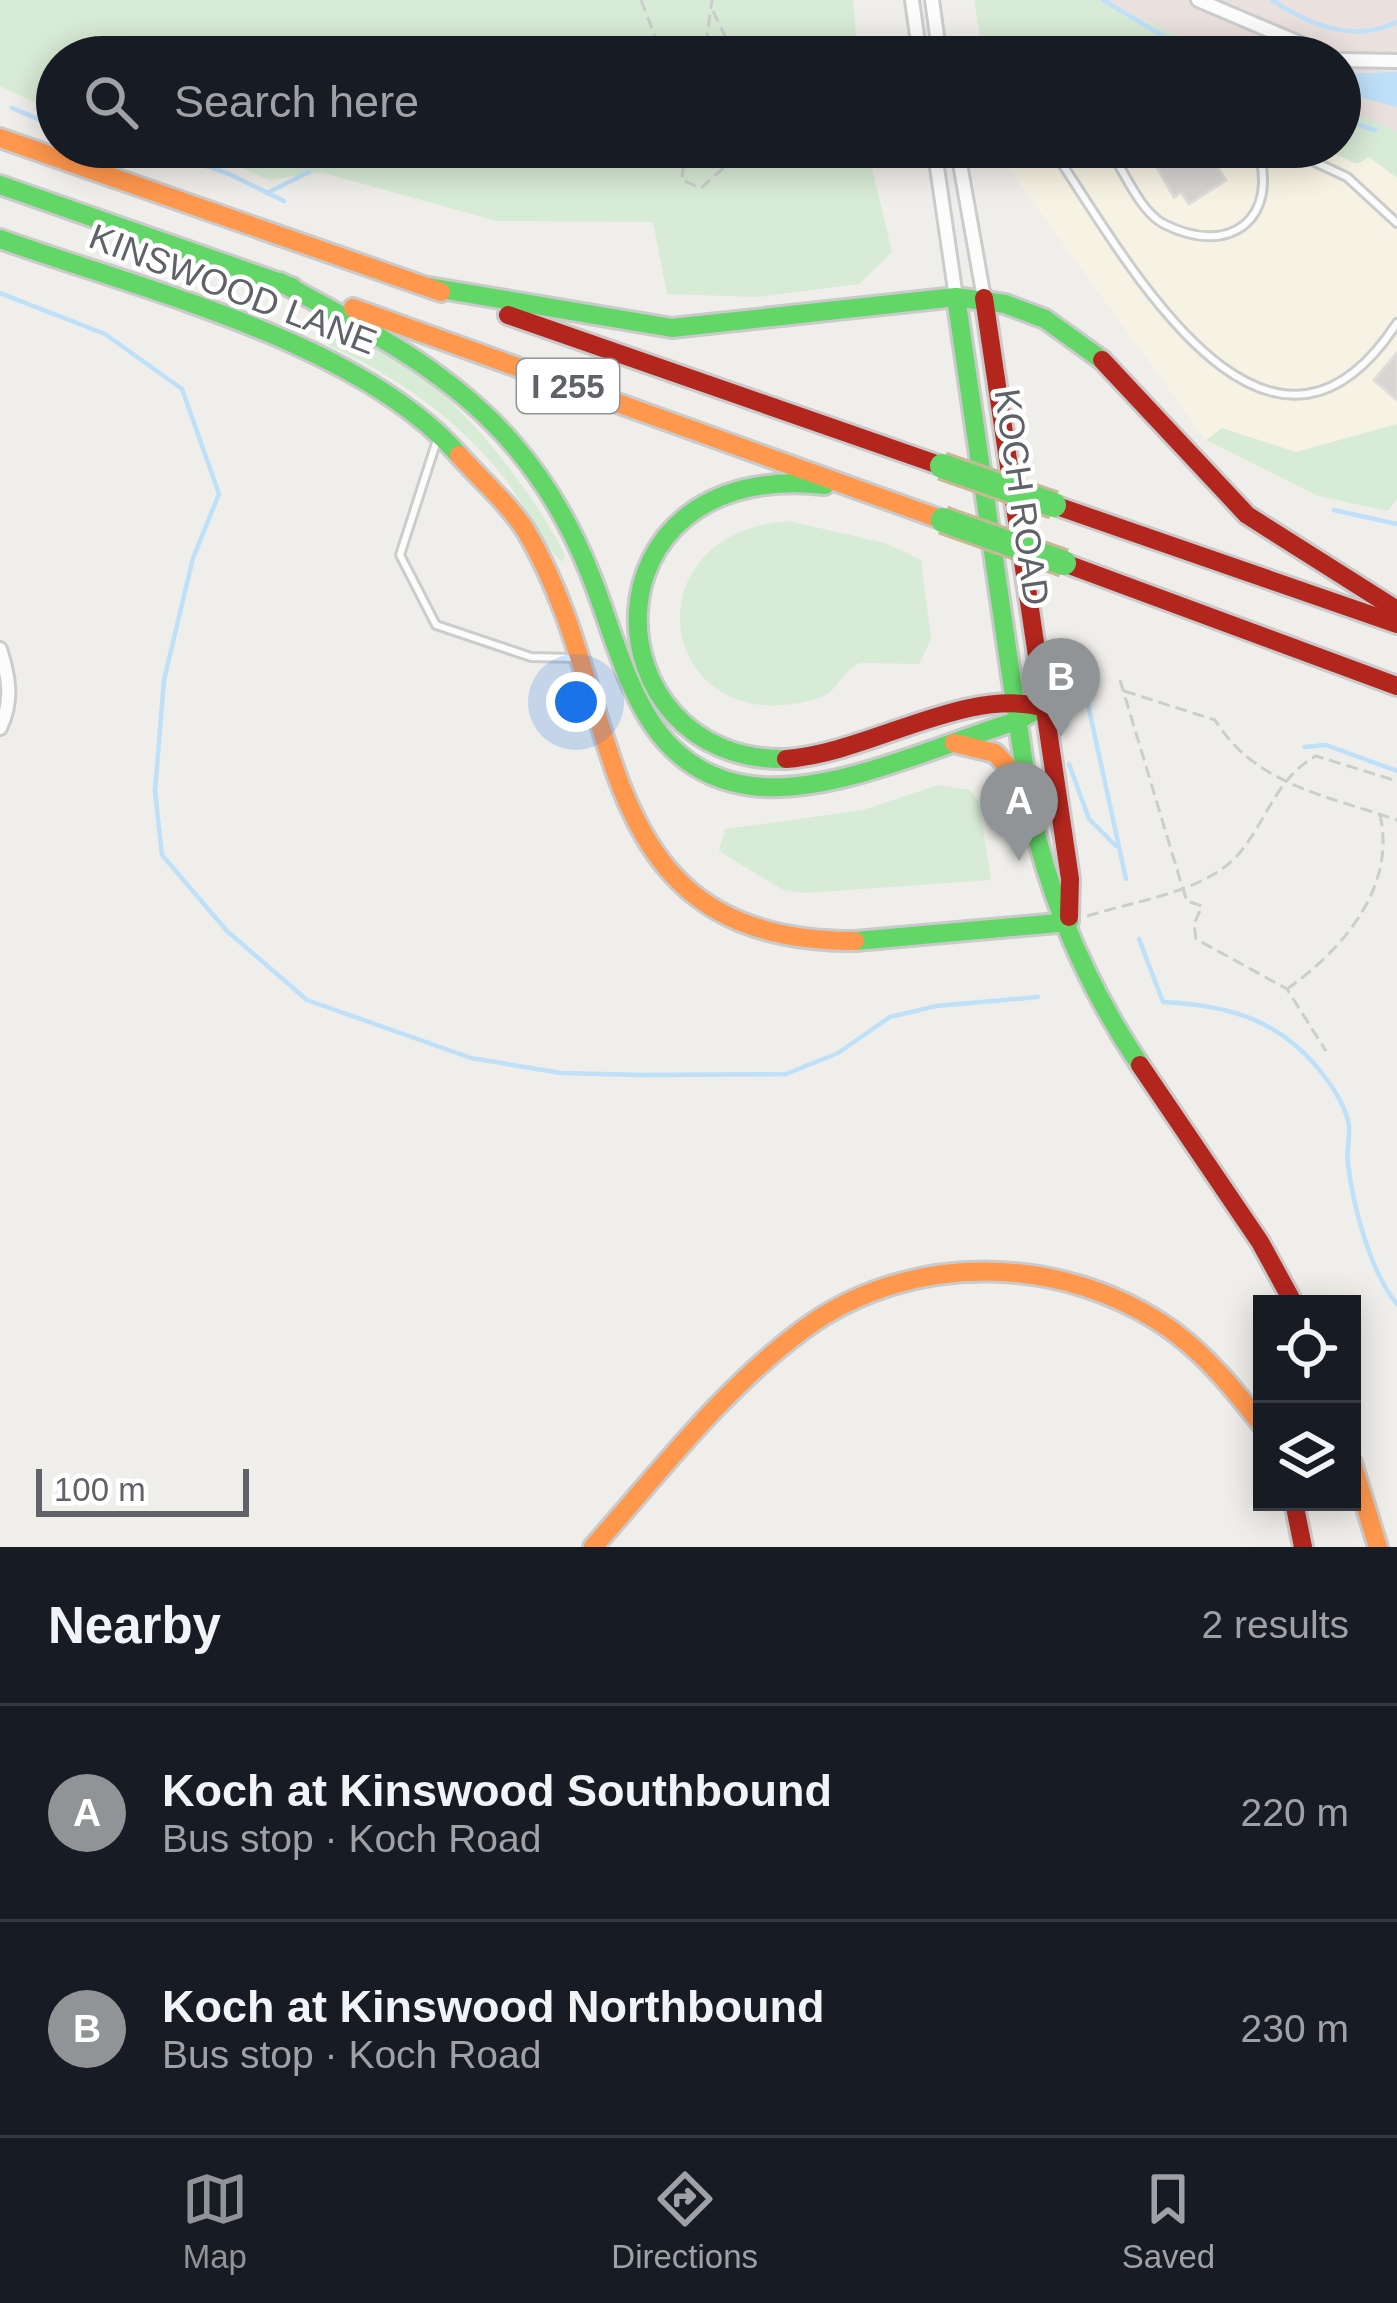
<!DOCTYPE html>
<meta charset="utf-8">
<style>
body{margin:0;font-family:Helvetica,sans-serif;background:#20242c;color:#f1f3f6}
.controls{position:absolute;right:36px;bottom:36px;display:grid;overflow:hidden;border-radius:0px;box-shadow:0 6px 30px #0003}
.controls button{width:108px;height:108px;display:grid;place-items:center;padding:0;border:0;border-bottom:3px solid #363941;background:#171b24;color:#f1f3f6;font:60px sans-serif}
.scale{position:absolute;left:36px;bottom:30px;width:213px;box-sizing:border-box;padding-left:12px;border:6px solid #5f6368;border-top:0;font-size:33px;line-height:42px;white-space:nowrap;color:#5f6368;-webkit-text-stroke:9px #fff;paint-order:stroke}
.you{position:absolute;left:576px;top:702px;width:42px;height:42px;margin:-30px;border:9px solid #fff;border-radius:50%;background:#1a73e8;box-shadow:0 0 0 18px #1a73e833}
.badge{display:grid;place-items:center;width:78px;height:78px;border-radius:50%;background:#919496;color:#fff;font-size:39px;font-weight:700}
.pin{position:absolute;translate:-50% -99px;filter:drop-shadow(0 3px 6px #0008)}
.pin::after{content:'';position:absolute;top:63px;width:42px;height:36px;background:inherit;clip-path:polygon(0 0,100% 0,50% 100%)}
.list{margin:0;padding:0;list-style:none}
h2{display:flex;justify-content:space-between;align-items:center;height:156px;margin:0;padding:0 48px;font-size:51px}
h2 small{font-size:39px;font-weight:400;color:#9ea1a6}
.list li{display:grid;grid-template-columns:78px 1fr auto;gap:36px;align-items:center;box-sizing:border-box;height:216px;padding:0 48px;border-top:3px solid #363941}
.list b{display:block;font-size:45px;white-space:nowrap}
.list p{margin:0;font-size:39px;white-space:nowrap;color:#9ea1a6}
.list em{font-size:39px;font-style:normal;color:#9ea1a6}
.icon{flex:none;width:66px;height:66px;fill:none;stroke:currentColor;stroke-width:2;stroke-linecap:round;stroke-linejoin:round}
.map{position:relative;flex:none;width:1397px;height:1547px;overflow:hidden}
.search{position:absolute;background:#171b24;box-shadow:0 6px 30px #0003;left:36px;right:36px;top:36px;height:132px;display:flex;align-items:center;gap:30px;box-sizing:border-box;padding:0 42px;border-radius:66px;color:#9ea1a6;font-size:45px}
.sheet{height:588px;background:#171b24}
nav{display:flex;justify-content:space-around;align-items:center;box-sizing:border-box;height:168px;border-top:3px solid #363941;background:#171b24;font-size:33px;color:#9ea1a6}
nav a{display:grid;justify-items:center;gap:6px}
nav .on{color:#919496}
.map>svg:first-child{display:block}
.commercial{fill:#f7f3e4}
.medical{fill:#eae0de}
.green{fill:#d8ebd6}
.water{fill:#bfe0f9}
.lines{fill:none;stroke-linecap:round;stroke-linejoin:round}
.stream{stroke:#bfe0f9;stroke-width:4.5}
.building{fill:#d6d5d3;stroke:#deddd9;stroke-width:3}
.lane-casing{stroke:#cbcccc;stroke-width:12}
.street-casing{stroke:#cbcccc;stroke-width:18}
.fast-casing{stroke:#cacacb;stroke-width:24}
.slow-casing{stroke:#cacacb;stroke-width:24}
.jam-casing{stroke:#cacacb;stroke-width:24}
.path{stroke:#cacfcc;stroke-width:3;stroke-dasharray:12 6;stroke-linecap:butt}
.lane{stroke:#fdfcfc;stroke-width:6}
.street{stroke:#fdfcfc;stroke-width:12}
.fast{stroke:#63d668;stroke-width:18}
.slow{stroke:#ff974d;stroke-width:18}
.jam{stroke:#b3261e;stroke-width:18}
.fast-bridge-casing{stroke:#c8b996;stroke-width:30;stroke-linecap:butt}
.fast-bridge{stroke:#63d668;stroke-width:24}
.labels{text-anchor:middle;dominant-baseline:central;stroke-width:9;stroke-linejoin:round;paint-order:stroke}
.shield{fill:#fff;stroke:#8f9295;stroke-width:3}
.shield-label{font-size:33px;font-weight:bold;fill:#5f6368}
.street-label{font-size:36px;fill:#5f6368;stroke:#fff}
</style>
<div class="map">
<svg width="1397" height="1547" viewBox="0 0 1397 1547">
<rect width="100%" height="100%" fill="#efeeea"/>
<polygon class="commercial" points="1397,131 1397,499 1388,511 1318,496 1206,440 996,151 997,147 1340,147"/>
<polygon class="medical" points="1099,0 1397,0 1397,131 1340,106 1340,57 1227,57"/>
<g class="green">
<polygon points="0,0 853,0 858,57 57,57 57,113 0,86"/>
<polygon points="974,0 1099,0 1227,57 1130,57 1117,51 983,57"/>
<polygon points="1340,106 1397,131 1397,178 1369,157 1357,164 1321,147 1340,147"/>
<polygon points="197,147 867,147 892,252 859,284 758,297 667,294 653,222 497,221 320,172 269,180"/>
<path d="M332,339C419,335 531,486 565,555L563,562C544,550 523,502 506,480C459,420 397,376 328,345Z"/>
<polygon points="1397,424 1397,499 1388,511 1318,496 1206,440 1222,428 1296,452"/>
<path d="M788,521L885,543L921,560L931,639L919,664L860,663C842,671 838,692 819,698C659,748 622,534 788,521Z"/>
<polygon points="938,785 970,790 979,802 991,880 805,893 783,890 719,851 725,829 863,810"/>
</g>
<polygon class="water" points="1397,72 1397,107 1340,92 1340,74"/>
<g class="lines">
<g class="stream">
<polyline points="1103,0 1198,57"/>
<path d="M1272,0C1309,25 1355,43 1397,22"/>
<polyline points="12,108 57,127"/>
<polyline points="1340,119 1375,130"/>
<polyline points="151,147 227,173 284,201"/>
<polyline points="267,193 309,172"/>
<polyline points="0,293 105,334 182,389 219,494 193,558 164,680 155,791 162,855 227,931 307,1000 471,1058 561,1073 640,1075 786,1074 838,1053 890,1017 936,1006 1038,997"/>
<polyline points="1334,510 1397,524"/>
<polyline points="1084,686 1126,879"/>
<polyline points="1305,747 1326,745 1397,771"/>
<polyline points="1069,764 1089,819 1116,846"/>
<path d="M1139,939L1163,1002C1231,1005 1283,1021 1325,1077C1335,1090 1347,1110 1349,1126C1350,1139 1346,1152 1348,1164C1353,1205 1370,1272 1397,1304"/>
</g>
</g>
<g class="building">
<polygon points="1145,147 1204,147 1226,180 1189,204 1181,192 1174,197"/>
<polygon points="1397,353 1397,400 1374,380"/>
</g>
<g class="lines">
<defs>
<g id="lane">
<path d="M1051,147C1121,250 1265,524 1397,323"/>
<path d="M1108,147C1123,169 1140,212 1164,224C1230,258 1281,218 1257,147"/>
<polyline points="1283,147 1347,177 1397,223"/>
<polyline points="438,437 400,555 436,625 531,657 574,658"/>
</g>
<g id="street">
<polyline points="912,0 920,57"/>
<polyline points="932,0 940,57"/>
<polyline points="1198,0 1332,57"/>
<polyline points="1340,60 1397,61"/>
<polyline points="934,147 956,297"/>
<polyline points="957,147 984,298"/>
<path d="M0,649C9,677 13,701 0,728"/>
</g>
<g id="fast">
<polyline points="0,185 292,287"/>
<path d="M0,239C143,290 358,341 459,455"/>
<path d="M280,282C363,327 449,370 512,443C546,482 572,528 591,576C625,662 641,772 752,786C832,796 940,744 1017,721L1042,707"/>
<polyline points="429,287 672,328 956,297 1005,304 1045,319 1102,360"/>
<path d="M956,297L1031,813C1051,902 1089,989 1140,1065"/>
<path d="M786,759C589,763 575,458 825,485"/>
<polyline points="855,941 1069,922"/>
</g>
<g id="slow">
<polyline points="0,138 441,292"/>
<polyline points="353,308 943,520"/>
<path d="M459,455C480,479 509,504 526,531C630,705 582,941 855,941"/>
<polyline points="954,743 995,753 1027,787"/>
<polyline points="1352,1463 1378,1547"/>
<path d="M593,1547C660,1472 722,1389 804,1329C911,1250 1067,1254 1174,1332C1209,1358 1235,1391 1262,1425"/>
</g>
<g id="jam">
<polyline points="984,298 1070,879 1069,917"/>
<polyline points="508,315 942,466"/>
<polyline points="1102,360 1247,515 1397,610"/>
<polyline points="1054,505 1397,624"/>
<polyline points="1064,563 1397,686"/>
<path d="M786,759C869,753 964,687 1042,707"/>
<polyline points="1140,1065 1260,1242 1294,1304"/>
<polyline points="1294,1502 1303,1547"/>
</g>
</defs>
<use href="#lane" class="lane-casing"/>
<use href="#street" class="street-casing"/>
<use href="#fast" class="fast-casing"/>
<use href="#slow" class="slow-casing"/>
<use href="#jam" class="jam-casing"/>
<g class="path">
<polyline points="641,0 659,47 670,57"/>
<polyline points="713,11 735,57"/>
<polyline points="695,57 705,51 712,0"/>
<polyline points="685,147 682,180 701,188 747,147"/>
<polyline points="1120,680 1182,886 1187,901 1202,906 1194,924 1196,939 1287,989 1326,1051"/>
<path d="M1124,691L1215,720C1256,786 1329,796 1397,820"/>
<path d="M1087,916C1132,902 1202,892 1235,858C1266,825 1274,779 1316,756L1397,781"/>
<path d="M1287,989C1341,951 1397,888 1380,815"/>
</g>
<use href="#lane" class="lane"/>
<use href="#street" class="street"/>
<use href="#fast" class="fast"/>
<use href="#slow" class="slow"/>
<use href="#jam" class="jam"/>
<defs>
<g id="fast-bridge">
<polyline points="942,466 1054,505"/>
<polyline points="943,520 1064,563"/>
</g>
</defs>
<use href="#fast-bridge" class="fast-bridge-casing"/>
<use href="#fast-bridge" class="fast-bridge"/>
</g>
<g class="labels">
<rect class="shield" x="517" y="359" width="102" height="54" rx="9"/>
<g class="shield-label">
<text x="568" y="386">I 255</text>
</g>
<g class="street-label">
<text transform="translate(233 289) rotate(21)">KINSWOOD LANE</text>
<text transform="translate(1022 497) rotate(82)">KOCH ROAD</text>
</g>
</g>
</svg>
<div class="controls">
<button><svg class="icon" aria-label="locate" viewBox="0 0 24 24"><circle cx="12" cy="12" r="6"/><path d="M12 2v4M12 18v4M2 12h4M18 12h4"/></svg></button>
<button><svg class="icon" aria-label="layers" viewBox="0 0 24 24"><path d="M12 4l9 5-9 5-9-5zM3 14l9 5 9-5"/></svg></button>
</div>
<div class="scale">100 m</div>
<div class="you"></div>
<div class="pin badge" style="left:1019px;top:861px">A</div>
<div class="pin badge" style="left:1061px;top:737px">B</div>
<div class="search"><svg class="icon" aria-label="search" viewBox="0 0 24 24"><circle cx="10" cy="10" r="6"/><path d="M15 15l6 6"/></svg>Search here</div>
</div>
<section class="sheet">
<h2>Nearby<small>2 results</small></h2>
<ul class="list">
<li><span class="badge">A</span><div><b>Koch at Kinswood Southbound</b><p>Bus stop · Koch Road</p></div><em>220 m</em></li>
<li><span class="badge">B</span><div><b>Koch at Kinswood Northbound</b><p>Bus stop · Koch Road</p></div><em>230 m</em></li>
</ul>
</section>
<nav>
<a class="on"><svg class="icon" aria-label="map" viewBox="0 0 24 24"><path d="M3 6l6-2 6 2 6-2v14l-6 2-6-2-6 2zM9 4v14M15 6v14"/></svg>Map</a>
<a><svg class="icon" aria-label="directions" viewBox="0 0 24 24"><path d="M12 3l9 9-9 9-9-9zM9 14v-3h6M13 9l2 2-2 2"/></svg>Directions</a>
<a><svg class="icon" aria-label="saved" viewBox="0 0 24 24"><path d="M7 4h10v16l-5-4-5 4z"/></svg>Saved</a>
</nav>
